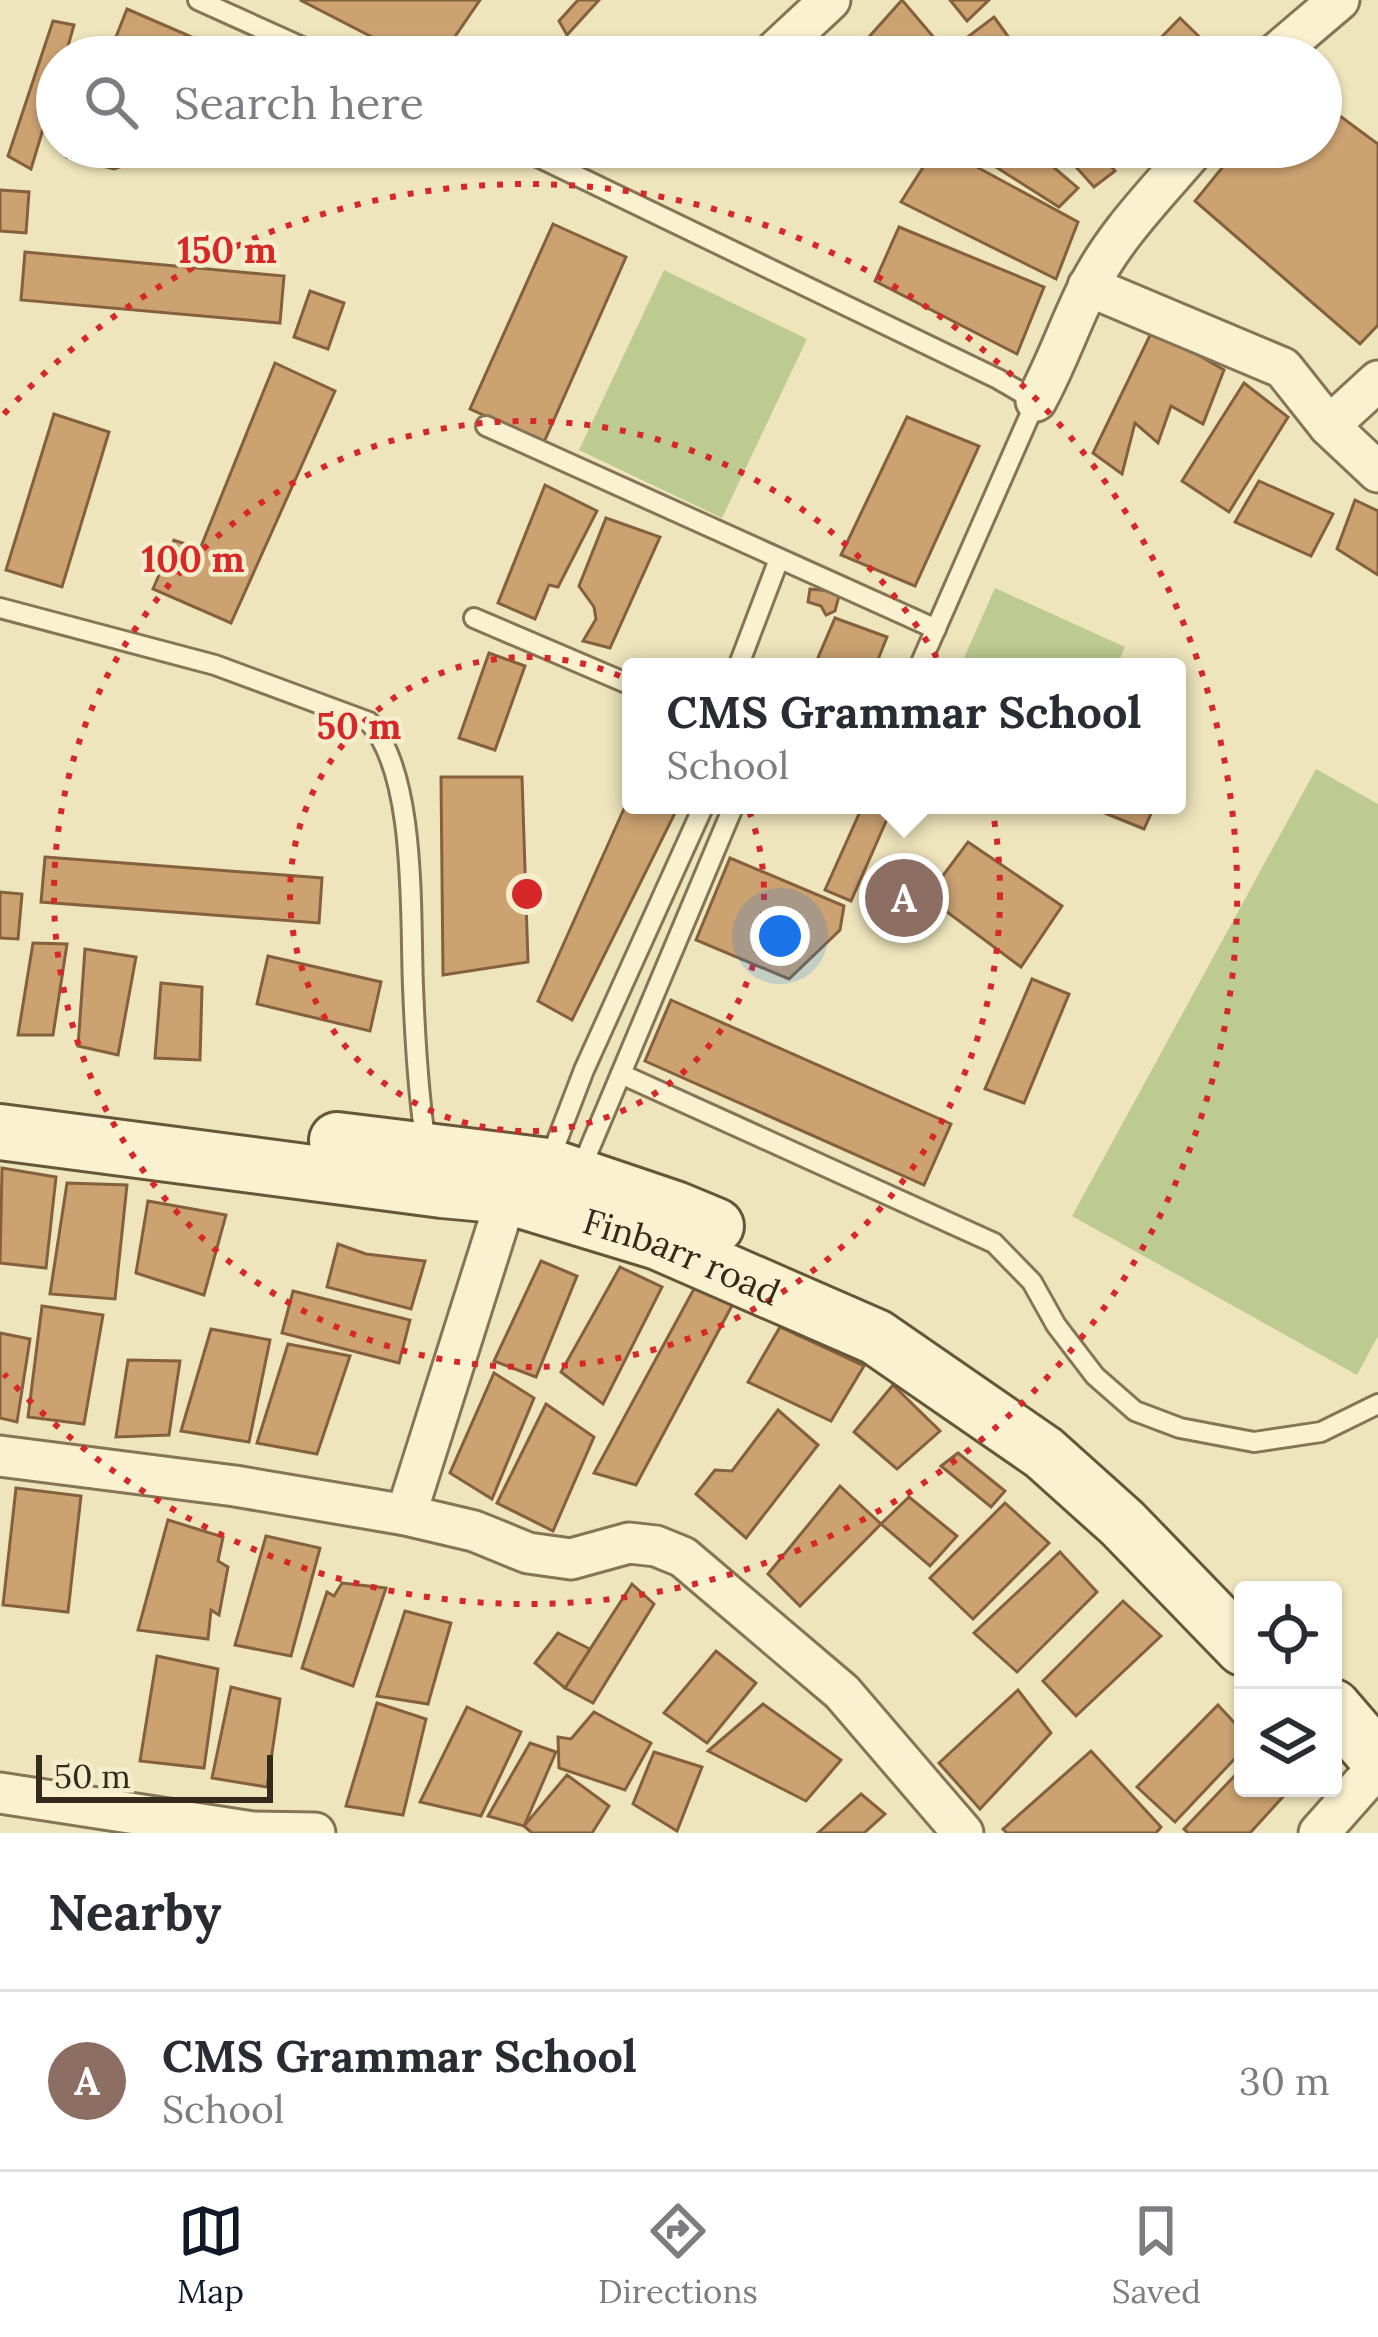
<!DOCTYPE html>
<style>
body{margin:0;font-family:Lora,serif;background:#f7f7f7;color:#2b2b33}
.controls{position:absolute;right:36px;bottom:36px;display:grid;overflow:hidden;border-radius:12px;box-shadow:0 3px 9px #0004}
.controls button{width:108px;height:108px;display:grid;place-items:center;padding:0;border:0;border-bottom:3px solid #e1e1e2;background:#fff;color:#2b2b33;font:60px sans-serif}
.scale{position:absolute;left:36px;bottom:30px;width:237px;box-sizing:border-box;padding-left:12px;border:6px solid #342a1b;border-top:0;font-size:33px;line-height:42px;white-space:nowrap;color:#342a1b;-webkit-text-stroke:9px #f5eecc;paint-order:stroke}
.you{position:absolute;left:780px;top:936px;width:42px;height:42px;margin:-30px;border:9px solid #fff;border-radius:50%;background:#1a73e8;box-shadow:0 0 0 18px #1a73e833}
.badge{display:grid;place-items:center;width:78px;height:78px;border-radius:50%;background:#111827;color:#fff;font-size:39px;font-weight:700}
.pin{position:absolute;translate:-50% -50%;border:6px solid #fff;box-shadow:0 3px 12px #0006}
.popup{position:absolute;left:622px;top:658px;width:564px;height:156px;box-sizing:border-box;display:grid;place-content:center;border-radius:12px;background:#fff;filter:drop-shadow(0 3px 9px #0005);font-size:39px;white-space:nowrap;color:#7c7c81}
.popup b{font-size:45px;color:#2b2b33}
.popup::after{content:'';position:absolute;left:50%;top:100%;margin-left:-24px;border:24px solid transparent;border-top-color:#fff}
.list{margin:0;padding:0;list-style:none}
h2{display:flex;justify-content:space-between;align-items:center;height:156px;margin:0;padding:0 48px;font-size:51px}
h2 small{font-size:39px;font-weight:400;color:#7c7c81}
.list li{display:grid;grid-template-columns:78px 1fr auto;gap:36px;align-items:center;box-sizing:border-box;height:180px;padding:0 48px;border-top:3px solid #e1e1e2}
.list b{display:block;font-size:45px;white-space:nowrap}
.list p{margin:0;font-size:39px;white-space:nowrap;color:#7c7c81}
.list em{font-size:39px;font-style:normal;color:#7c7c81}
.icon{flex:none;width:66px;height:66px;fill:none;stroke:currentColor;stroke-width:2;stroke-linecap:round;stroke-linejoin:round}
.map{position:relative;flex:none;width:1378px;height:1833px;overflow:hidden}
.search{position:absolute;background:#fff;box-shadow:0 3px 9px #0004;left:36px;right:36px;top:36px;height:132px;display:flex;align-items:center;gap:30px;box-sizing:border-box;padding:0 42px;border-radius:66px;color:#7c7c81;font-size:45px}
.sheet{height:336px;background:#fff}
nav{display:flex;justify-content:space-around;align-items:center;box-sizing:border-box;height:168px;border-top:3px solid #e1e1e2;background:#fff;font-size:33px;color:#7c7c81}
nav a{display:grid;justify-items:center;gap:6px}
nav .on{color:#111827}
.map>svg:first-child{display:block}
.green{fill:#bdcb91}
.building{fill:#cca271;stroke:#84613c;stroke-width:3}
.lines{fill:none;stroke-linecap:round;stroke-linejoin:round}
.service-casing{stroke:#857556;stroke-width:24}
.minor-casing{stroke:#857556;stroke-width:45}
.secondary-casing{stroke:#665639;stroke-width:60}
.service{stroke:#f9f1cf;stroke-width:18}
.minor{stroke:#f9f1cf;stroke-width:39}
.secondary{stroke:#f9f1cf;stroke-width:54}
.ring{fill:none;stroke:#d62828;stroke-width:6;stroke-dasharray:6 12}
.labels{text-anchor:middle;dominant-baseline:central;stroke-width:9;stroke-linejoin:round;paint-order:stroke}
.street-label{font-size:36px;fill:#342a1b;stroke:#f5eecc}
.centre{fill:#d62828;stroke:#f5eecc;stroke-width:6}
.ring-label{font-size:36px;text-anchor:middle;font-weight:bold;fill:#d62828;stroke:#f5eecc;stroke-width:9;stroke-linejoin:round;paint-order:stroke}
</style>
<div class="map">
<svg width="1378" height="1833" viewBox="0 0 1378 1833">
<rect width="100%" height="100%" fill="#eee5bc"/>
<g class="green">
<polygon points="664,270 807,339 722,518 579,450"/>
<polygon points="995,588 1125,647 1116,667 960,667"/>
<polygon points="1316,769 1378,804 1378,1336 1357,1375 1072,1216"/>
</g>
<g class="building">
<polygon points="300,0 480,0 441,57 411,57"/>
<polygon points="578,0 599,0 567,35 559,21"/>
<polygon points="902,0 942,47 930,57 888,57 868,38"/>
<polygon points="950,0 989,0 967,21"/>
<polygon points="127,9 215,47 211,57 108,57"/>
<polygon points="994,17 1023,57 973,57 961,42"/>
<polygon points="1180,18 1218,55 1216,57 1142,57"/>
<polygon points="53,21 74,25 65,57 57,57 57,83 31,169 8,156"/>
<polygon points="1321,102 1378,144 1378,325 1360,344 1195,201 1239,147 1321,147"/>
<polygon points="71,147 175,147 114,169 67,157"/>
<polygon points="936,147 940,147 1078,222 1056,279 901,202"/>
<polygon points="1005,147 1030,147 1078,188 1059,207 991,164"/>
<polygon points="1058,147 1096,147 1115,171 1094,187"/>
<polygon points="0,190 29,192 26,233 0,231"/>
<polygon points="553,224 626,257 544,442 470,409"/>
<polygon points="899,227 1044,287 1017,354 875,281"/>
<polygon points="25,252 284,276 280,323 21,300"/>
<polygon points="310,291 344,303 328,349 294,337"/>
<polygon points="1153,329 1224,370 1203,424 1171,406 1158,443 1135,423 1122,474 1093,453"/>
<polygon points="275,363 335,391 231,623 153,589 174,540 200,549"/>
<polygon points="1244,383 1288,417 1229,512 1182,481"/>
<polygon points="54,414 109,432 62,587 6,570"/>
<polygon points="907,417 979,446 915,586 841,555"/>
<polygon points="1259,481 1333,514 1311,556 1235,522"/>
<polygon points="545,485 597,511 558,587 549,585 535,619 498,603"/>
<polygon points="1355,500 1378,511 1378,575 1337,549"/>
<polygon points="606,518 660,537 610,648 583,641 596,619 594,607 579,586"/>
<polygon points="810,589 840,592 835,611 826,615 821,606 808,602"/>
<polygon points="835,618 887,637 875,667 814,667"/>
<polygon points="489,653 525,666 495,750 459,738"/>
<polygon points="441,777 522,777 528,962 443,975"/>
<polygon points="631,793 631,805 679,805 572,1020 538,1001"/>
<polygon points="863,805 880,805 891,810 851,901 825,890"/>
<polygon points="1085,805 1155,805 1144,829"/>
<polygon points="968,842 1062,906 1021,967 927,897"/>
<polygon points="45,857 322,878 319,923 41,902"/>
<polygon points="730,858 844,906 840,930 789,979 696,940"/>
<polygon points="0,892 22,894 18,939 0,938"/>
<polygon points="33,943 67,944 53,1035 18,1035"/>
<polygon points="85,949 136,957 118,1055 78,1046"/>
<polygon points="268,956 381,982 370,1031 257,1004"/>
<polygon points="1032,979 1069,994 1024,1103 985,1089"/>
<polygon points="161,983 202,987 200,1060 155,1058"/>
<polygon points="671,1000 951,1124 924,1185 645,1061"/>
<polygon points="2,1168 56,1177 46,1268 0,1263"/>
<polygon points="67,1183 127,1185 115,1299 50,1294"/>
<polygon points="148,1201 226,1215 204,1295 136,1273"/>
<polygon points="338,1244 366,1254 425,1261 411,1309 327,1287"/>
<polygon points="541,1261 577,1276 536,1377 494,1361"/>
<polygon points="620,1267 662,1287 603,1404 561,1372"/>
<polygon points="695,1287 735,1300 636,1485 594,1473"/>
<polygon points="293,1291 410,1320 399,1363 282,1333"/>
<polygon points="42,1306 103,1315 84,1424 28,1417"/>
<polygon points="780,1327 864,1366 831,1421 748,1382"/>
<polygon points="211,1329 270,1340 249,1442 181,1431"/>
<polygon points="0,1333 30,1339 17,1422 0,1418"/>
<polygon points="288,1344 350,1356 317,1454 257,1443"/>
<polygon points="128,1360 180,1361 169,1435 116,1437"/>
<polygon points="494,1373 534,1398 492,1499 450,1473"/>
<polygon points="893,1385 940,1431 897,1469 854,1432"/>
<polygon points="546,1404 594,1437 553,1531 497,1503"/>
<polygon points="778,1410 818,1445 746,1538 696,1494 715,1470 732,1471"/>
<polygon points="958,1453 1005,1491 991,1507 941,1466"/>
<polygon points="840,1486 881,1524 800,1606 768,1574"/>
<polygon points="16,1488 81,1496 68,1612 3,1605"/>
<polygon points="909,1497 957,1536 930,1566 881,1524"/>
<polygon points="1005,1503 1049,1543 973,1619 930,1578"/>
<polygon points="168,1520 223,1537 218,1561 228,1567 219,1615 211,1610 208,1639 138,1630"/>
<polygon points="266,1536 320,1548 291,1656 235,1645"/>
<polygon points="1060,1552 1097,1592 1017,1672 974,1633"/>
<polygon points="342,1583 386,1588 353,1686 302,1668 327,1592 334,1596"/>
<polygon points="632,1584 654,1604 593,1703 565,1688"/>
<polygon points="1123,1601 1161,1636 1076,1716 1043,1681"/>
<polygon points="405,1611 451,1623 428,1704 377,1696"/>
<polygon points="558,1633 590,1649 565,1688 535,1663"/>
<polygon points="716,1651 756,1683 707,1743 664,1713"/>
<polygon points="157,1656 218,1669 204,1768 140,1761"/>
<polygon points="231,1687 280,1699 267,1787 212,1778"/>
<polygon points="1018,1690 1051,1733 980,1809 939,1763"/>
<polygon points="377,1703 426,1719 403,1815 346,1806"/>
<polygon points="763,1704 841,1760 806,1801 708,1751"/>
<polygon points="1218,1705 1243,1732 1243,1750 1175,1822 1137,1787"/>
<polygon points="467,1707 521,1732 481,1816 420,1802"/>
<polygon points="594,1712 651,1743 625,1790 559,1768 558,1737 571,1739"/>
<polygon points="530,1743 556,1752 524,1826 488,1816"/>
<polygon points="1091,1751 1161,1827 1156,1833 1007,1833 1003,1829"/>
<polygon points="654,1752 702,1767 677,1831 633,1804"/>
<polygon points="1243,1767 1243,1788 1291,1788 1250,1833 1188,1833 1184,1829"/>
<polygon points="567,1775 609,1806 592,1833 532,1833 524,1826"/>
<polygon points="861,1794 885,1814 864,1833 818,1833"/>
</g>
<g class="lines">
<defs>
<g id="service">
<polyline points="198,0 324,57"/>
<polyline points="517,147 998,379 1036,401 919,667"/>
<polyline points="486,426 936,629"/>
<path d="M0,608L215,665L369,722C417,775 410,916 413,986C415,1039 418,1093 426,1145"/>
<polyline points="474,618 631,685"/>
<polyline points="738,667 779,559"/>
<polyline points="621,1074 994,1243 1032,1282 1056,1325 1095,1376 1135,1411 1180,1428 1254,1442 1321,1432 1378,1404"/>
<polyline points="548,1164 584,1070 704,805"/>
<polyline points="583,1173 588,1152 734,805"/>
</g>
<g id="minor">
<polyline points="769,57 830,0"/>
<polyline points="1272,57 1339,0"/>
<polyline points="1088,286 1283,368 1329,426 1378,472"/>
<path d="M1036,401C1056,365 1069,326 1087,290C1113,236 1158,192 1196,147"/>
<polyline points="1329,426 1378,381"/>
<polyline points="0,1456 235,1486 406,1515 474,1531 528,1553 571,1559 629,1543 656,1546 683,1557 842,1692 963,1833"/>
<polyline points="406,1515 507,1196"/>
<polyline points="0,1793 253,1832 315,1833"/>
<polyline points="1319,1833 1365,1781"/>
</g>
<g id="secondary">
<path id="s1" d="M0,1132L442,1190L507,1196L658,1242L876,1337L1044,1453L1122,1523L1243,1648"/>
<polyline points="337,1140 548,1166 675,1209 716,1226"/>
<polyline points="1333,1707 1378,1759"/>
</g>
</defs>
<use href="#service" class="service-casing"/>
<use href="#minor" class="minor-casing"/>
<use href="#secondary" class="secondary-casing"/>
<use href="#service" class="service"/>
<use href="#minor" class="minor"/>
<use href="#secondary" class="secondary"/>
</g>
<g class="ring">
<circle cx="527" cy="894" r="237"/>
<circle cx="527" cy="894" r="473"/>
<path d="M4 414A710 710 0 1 1 4 1374"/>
</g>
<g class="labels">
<g class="street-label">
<text stroke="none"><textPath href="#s1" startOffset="696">Finbarr road</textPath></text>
</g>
</g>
<circle cx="527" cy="894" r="18" class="centre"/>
<g class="ring-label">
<text x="227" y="263">150 m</text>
<text x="193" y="572">100 m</text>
<text x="359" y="739">50 m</text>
</g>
</svg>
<div class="controls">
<button><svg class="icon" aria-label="locate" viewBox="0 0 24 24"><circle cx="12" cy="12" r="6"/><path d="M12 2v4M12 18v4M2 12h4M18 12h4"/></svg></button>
<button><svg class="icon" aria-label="layers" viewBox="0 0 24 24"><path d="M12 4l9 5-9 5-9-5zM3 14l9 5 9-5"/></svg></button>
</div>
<div class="scale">50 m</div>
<div class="you"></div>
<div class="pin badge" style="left:904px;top:898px;background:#8d6e63">A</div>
<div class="popup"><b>CMS Grammar School</b>School</div>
<div class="search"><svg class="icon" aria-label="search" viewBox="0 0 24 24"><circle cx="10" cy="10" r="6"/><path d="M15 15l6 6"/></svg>Search here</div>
</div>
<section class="sheet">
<h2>Nearby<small></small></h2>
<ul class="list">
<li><span class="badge" style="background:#8d6e63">A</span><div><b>CMS Grammar School</b><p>School</p></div><em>30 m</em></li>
</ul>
</section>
<nav>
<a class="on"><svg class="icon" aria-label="map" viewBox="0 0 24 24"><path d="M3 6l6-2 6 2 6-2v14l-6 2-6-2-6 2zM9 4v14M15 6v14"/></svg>Map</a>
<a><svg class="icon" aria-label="directions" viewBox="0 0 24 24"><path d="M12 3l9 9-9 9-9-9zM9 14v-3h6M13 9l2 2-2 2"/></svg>Directions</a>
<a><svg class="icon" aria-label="saved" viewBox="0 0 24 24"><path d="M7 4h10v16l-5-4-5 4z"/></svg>Saved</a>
</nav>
